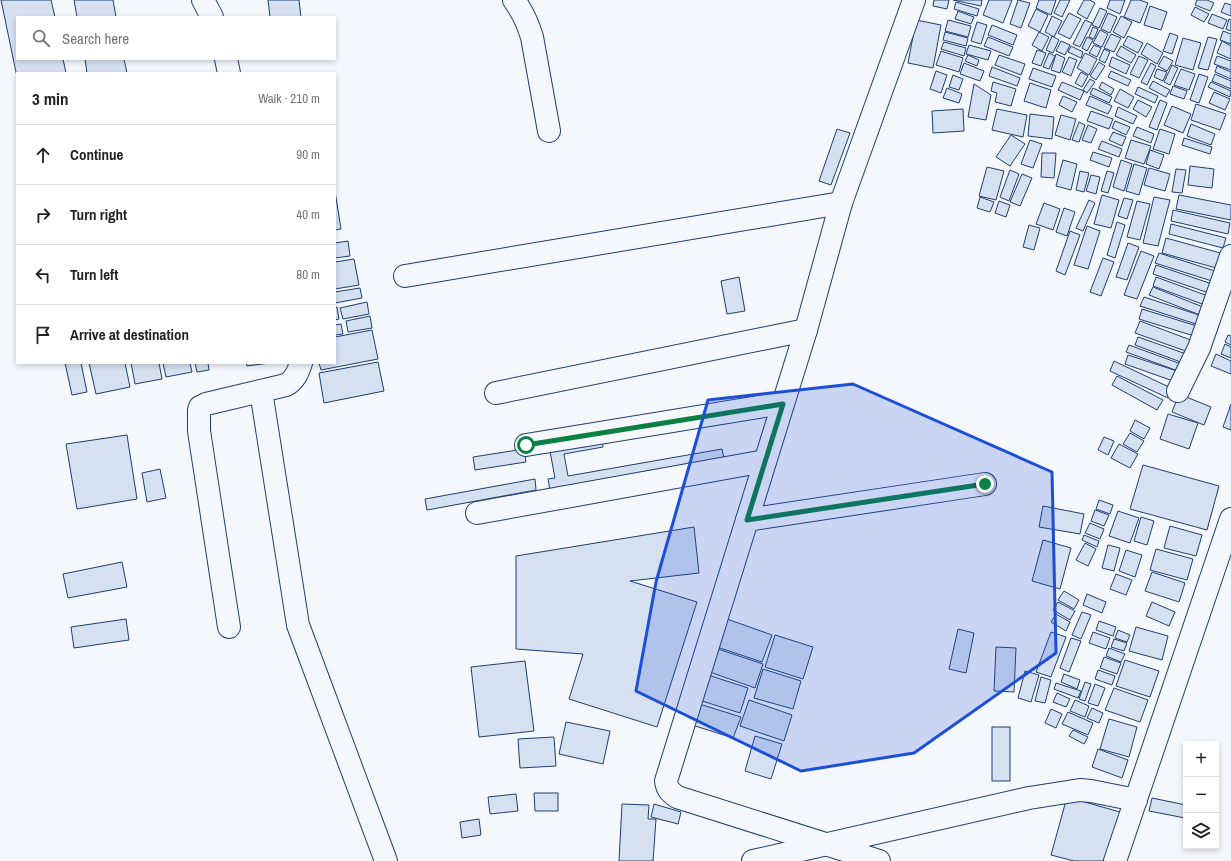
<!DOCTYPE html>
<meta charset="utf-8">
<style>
body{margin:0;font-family:"Archivo Narrow",sans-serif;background:#f2f2f2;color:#222}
.controls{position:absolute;right:12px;bottom:12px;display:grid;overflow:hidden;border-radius:0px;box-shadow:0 2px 6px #0003}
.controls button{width:36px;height:36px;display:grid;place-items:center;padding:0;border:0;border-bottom:1px solid #e0e0e0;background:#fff;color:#222;font:20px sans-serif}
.stop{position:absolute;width:12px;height:12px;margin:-9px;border:3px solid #0b8043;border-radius:50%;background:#fff}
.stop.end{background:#0b8043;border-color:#fff;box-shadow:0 1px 4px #0008}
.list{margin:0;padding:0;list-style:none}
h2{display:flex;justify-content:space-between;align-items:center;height:52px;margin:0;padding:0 16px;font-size:17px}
h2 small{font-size:13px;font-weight:400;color:#767676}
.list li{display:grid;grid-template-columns:26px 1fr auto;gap:12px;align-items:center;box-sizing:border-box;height:60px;padding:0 16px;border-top:1px solid #e0e0e0}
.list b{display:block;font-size:15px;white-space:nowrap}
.list em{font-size:13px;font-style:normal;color:#767676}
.icon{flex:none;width:22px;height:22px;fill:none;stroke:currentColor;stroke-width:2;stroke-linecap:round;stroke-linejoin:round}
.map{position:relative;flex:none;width:1231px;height:861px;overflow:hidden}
.search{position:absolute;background:#fff;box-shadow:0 2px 6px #0003;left:16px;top:16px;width:320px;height:44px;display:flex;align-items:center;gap:10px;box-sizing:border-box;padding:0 14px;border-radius:0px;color:#767676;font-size:15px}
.panel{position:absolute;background:#fff;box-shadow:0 2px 6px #0003;left:16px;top:72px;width:320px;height:292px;border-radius:0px}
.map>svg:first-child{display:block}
.building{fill:#d5e0f0;stroke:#1d3f73}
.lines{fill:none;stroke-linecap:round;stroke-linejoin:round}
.minor-casing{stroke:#1d3f73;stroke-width:24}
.minor{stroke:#f4f7fb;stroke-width:22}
.route{stroke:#0b8043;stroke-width:5}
.marked{fill:#1d4ed8;fill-opacity:0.2;stroke:#1d4ed8;stroke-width:3;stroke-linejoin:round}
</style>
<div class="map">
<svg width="1231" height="861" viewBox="0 0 1231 861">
<rect width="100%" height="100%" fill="#f4f7fb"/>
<g class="building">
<polygon points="1,0 51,0 55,17 17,17 17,59 63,59 66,73 17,73 17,77"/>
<polygon points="74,0 113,0 116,17 77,17"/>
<polygon points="268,0 299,0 301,17 270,17"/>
<polygon points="934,0 949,0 947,9 933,6"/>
<polygon points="953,0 982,0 981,6"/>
<polygon points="989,0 1012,0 1003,23 983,15"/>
<polygon points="1018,0 1030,3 1021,28 1010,24"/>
<polygon points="1039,0 1056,0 1051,15 1036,8"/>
<polygon points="1060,0 1070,0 1062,17 1054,13"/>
<polygon points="1084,0 1090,0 1095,3 1087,19 1077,13"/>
<polygon points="1110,0 1125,0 1120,14 1107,8"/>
<polygon points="1131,0 1140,0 1148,3 1140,23 1124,17"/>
<polygon points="1197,0 1207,0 1214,3 1210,11 1195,5"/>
<polygon points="956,2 979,9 977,16 954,9"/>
<polygon points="1225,3 1231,5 1231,16 1221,12"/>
<polygon points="1150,6 1167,12 1161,30 1144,25"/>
<polygon points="1195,7 1209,14 1204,22 1191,15"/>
<polygon points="1100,8 1107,11 1099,28 1092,25"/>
<polygon points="1036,9 1048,15 1040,32 1028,26"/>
<polygon points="958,11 974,17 971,24 955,19"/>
<polygon points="1069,13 1081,19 1070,39 1058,33"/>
<polygon points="1108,13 1117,17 1110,33 1101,29"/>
<polygon points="1212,14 1227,20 1223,29 1208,23"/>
<polygon points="1052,16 1062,21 1054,37 1045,32"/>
<polygon points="1121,16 1132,22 1124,38 1113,32"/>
<polygon points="1229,19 1231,20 1231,31 1226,29"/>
<polygon points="916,20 941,25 933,68 908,63"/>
<polygon points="948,20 971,26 968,37 945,31"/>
<polygon points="1085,20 1092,23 1080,47 1073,44"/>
<polygon points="977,22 987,25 981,44 971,41"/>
<polygon points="992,25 1017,35 1013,45 988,35"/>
<polygon points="1093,27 1098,29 1094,39 1089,37"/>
<polygon points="1100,30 1108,34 1102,47 1093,43"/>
<polygon points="1223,31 1231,34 1231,44 1220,40"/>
<polygon points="945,32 968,38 966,46 943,40"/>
<polygon points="1039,32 1049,37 1042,51 1032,45"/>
<polygon points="1170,33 1178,36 1172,54 1163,51"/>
<polygon points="1111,34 1121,38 1114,52 1104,48"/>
<polygon points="1052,36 1059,40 1053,53 1046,50"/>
<polygon points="1128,36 1143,43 1138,53 1123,45"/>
<polygon points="988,37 1013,47 1009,56 984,46"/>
<polygon points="1087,37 1093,40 1087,51 1082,48"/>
<polygon points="1208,37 1217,39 1208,70 1198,68"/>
<polygon points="1183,38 1201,43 1193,70 1175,65"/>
<polygon points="1061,41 1070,45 1065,55 1056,51"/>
<polygon points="1222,41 1231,46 1231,59 1217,53"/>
<polygon points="944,42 966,48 964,56 941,49"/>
<polygon points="1147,43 1163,53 1157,64 1141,54"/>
<polygon points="969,45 991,51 988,60 966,54"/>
<polygon points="1094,45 1101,48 1097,57 1089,53"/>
<polygon points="1071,46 1083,52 1081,58 1068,52"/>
<polygon points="1121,46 1136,55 1131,63 1116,55"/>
<polygon points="1104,49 1110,52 1105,63 1099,60"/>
<polygon points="1037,50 1046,53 1041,66 1032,63"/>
<polygon points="941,51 963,58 959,72 936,65"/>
<polygon points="1049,53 1055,56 1049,69 1043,67"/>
<polygon points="1085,53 1097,59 1089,75 1077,68"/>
<polygon points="1056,54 1065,58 1060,73 1051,70"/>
<polygon points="968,55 979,60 977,66 965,61"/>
<polygon points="999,55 1025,64 1021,75 995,65"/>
<polygon points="1139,56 1148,60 1139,78 1130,74"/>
<polygon points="1164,56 1173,61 1167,71 1158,66"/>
<polygon points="1217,56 1231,61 1231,70 1214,64"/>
<polygon points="1069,57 1077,60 1071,76 1062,72"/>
<polygon points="1112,57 1130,65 1126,74 1109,66"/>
<polygon points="85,59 124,59 127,73 87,73"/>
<polygon points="1099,62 1105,66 1096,80 1090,76"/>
<polygon points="964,63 984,71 980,81 960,74"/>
<polygon points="1151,63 1156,66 1147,85 1141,82"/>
<polygon points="1172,65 1178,68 1170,85 1164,82"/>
<polygon points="1217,66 1231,72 1231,79 1215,72"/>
<polygon points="992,67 1020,78 1017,86 989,76"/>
<polygon points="1033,68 1056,76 1052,87 1029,79"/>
<polygon points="1157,69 1167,72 1163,81 1154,77"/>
<polygon points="1181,69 1195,74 1189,90 1174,85"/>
<polygon points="936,71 947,75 941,93 930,89"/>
<polygon points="1111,71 1131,80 1128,86 1108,77"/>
<polygon points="1081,72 1088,76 1082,87 1075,83"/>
<polygon points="1199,74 1208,77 1199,103 1190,100"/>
<polygon points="1215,74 1231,81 1231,89 1212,81"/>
<polygon points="953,75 963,79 959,90 949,87"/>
<polygon points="1090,79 1095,82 1087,93 1083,90"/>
<polygon points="1153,81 1170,90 1166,97 1149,88"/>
<polygon points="993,82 1016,89 1011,106 995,102 997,93 991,91"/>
<polygon points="1062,82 1084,91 1080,100 1058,90"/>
<polygon points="1102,82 1114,89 1111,95 1099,88"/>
<polygon points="1211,82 1231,91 1230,97 1208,87"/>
<polygon points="1030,83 1051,90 1046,108 1024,101"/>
<polygon points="974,84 991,95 986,120 968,117"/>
<polygon points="1173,86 1187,91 1184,99 1170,94"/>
<polygon points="1138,87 1158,96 1155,103 1135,94"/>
<polygon points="947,88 962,94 959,103 943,98"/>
<polygon points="1093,88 1112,97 1109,103 1090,94"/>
<polygon points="1120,89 1134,97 1128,108 1114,101"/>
<polygon points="1214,92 1230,99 1225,110 1209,103"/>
<polygon points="1063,96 1077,102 1072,112 1059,105"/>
<polygon points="1090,96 1112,106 1108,114 1086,105"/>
<polygon points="1138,100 1152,107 1146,117 1133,109"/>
<polygon points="1160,100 1167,103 1157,130 1149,127"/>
<polygon points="1196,104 1226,114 1220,130 1191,120"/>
<polygon points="1172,106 1191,114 1183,133 1164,125"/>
<polygon points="1118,107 1137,116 1133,124 1115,116"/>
<polygon points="963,109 964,131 933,133 932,111"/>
<polygon points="997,109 1027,115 1023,137 992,130"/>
<polygon points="1091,111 1113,119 1109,129 1087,121"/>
<polygon points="1030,114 1054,117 1052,139 1028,136"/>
<polygon points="1061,115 1076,119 1070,140 1055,135"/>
<polygon points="1115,121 1130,127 1126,135 1112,128"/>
<polygon points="1079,122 1085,125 1079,142 1072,140"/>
<polygon points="1191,124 1215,134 1211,145 1187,136"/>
<polygon points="1088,125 1097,129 1091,143 1082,140"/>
<polygon points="1137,127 1154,134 1151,143 1133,136"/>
<polygon points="837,129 850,133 831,185 819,181"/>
<polygon points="1160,129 1175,134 1169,154 1153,149"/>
<polygon points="1113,132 1126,137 1122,146 1109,140"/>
<polygon points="1011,135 1025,144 1010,166 996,157"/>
<polygon points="1184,138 1212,147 1210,154 1182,145"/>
<polygon points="1030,140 1042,144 1033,168 1021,164"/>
<polygon points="1131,140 1151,146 1144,164 1125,158"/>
<polygon points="1102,141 1122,149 1119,157 1098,149"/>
<polygon points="1150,150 1164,155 1159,169 1146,164"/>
<polygon points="1093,152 1112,158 1109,167 1090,160"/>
<polygon points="1042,153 1056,153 1054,178 1041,177"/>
<polygon points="1063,160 1077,164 1071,190 1056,186"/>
<polygon points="1121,160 1132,164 1124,191 1113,187"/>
<polygon points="1134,164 1147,168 1139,195 1126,191"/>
<polygon points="1190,166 1214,169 1212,188 1188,185"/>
<polygon points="987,167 1004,171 996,200 979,196"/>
<polygon points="1149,168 1170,174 1165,191 1144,185"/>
<polygon points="1176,169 1186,170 1182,193 1172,192"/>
<polygon points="1010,170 1019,174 1009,201 1000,197"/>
<polygon points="1080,171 1089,173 1084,192 1076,190"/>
<polygon points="1107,171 1114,173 1108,193 1101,191"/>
<polygon points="1022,174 1032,178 1020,206 1010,202"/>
<polygon points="1091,175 1100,177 1096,194 1086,191"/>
<polygon points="335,191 341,229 335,230"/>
<polygon points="1102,195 1119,200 1111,228 1094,224"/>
<polygon points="1179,195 1231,205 1231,220 1176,209"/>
<polygon points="980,197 994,202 990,212 977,208"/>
<polygon points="1154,197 1170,200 1158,246 1143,243"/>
<polygon points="1124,198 1133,200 1127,219 1118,216"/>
<polygon points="1089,200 1095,203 1083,231 1076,228"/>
<polygon points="999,201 1010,205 1006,217 995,213"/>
<polygon points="1137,201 1150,204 1140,240 1127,237"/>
<polygon points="1044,203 1060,209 1053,230 1036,224"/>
<polygon points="1064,208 1075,212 1067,236 1056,232"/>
<polygon points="1173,210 1230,223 1228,234 1171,221"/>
<polygon points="1117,222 1125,225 1115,258 1107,255"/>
<polygon points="1171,224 1226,238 1223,248 1169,234"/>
<polygon points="1029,225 1040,228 1034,250 1023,247"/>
<polygon points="1087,226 1100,231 1088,269 1074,265"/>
<polygon points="1070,231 1080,235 1065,275 1056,271"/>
<polygon points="1166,238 1224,254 1220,269 1162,253"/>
<polygon points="348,241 350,256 335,258 335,243"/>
<polygon points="1128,243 1139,247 1127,280 1116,277"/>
<polygon points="1141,251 1154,256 1137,299 1124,295"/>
<polygon points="1159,253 1218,272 1215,282 1155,263"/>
<polygon points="1103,258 1114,262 1101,296 1090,292"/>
<polygon points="354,259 359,285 335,289 335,262"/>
<polygon points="1156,265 1212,284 1209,293 1153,274"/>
<polygon points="739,277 745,311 727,314 721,281"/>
<polygon points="1156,277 1208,296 1205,305 1153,286"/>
<polygon points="1153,287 1203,307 1200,315 1149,295"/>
<polygon points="360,288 362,298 335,303 335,292"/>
<polygon points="1144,297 1202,316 1199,325 1140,306"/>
<polygon points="367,302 369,314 343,319 340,308"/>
<polygon points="337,307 339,319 335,320 335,308"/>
<polygon points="1142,309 1197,326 1194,336 1139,319"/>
<polygon points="370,316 372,328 348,332 346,321"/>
<polygon points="1140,321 1196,342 1191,353 1135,333"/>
<polygon points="341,324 343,334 335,335 335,325"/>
<polygon points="372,330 378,359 321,370 319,363 335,363 335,337"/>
<polygon points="1228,335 1231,336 1231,345 1225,342"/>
<polygon points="1138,337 1189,355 1186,364 1135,345"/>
<polygon points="1225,344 1231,347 1231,358 1221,354"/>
<polygon points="1129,345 1181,364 1178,371 1126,352"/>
<polygon points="1216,354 1231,361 1231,374 1211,366"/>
<polygon points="1128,355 1177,371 1173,381 1125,364"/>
<polygon points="1114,361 1173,389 1168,398 1110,371"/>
<polygon points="378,362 384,391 324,403 319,373"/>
<polygon points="65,363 81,363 87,392 72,395"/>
<polygon points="89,363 125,363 130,387 96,394"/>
<polygon points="131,363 159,363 162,379 135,384"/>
<polygon points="163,363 190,363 192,372 166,377"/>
<polygon points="195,363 208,363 209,370 197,372"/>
<polygon points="246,363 270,363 247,366"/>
<polygon points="1117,376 1163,400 1157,410 1112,385"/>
<polygon points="1179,394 1211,407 1204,425 1172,412"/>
<polygon points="1231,404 1231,430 1223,427"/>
<polygon points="1168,414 1198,423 1189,449 1160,439"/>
<polygon points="1135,420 1150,428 1144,439 1130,431"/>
<polygon points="1130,433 1144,441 1137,452 1123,444"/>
<polygon points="127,435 137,499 77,509 66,444"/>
<polygon points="602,437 603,447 564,454 568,476 722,449 724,459 550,490 548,479 555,478 549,446"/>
<polygon points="1104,437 1114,441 1108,455 1098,450"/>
<polygon points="1119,444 1138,454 1130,468 1111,458"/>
<polygon points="524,449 526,462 475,470 473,457"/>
<polygon points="1143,465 1219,486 1207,530 1130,509"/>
<polygon points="160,469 166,498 147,502 142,473"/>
<polygon points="535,479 536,490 427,510 425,499"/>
<polygon points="1099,500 1113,505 1110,514 1096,509"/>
<polygon points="1043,506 1084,514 1080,534 1039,527"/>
<polygon points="1095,510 1109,515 1104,526 1091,521"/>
<polygon points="1118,511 1139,518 1130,543 1109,536"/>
<polygon points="1141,517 1154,521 1147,545 1134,541"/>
<polygon points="1090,523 1104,529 1100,539 1085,533"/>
<polygon points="1170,526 1202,535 1196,556 1164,548"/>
<polygon points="694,527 699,573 630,581 697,602 657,727 569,699 583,654 516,649 516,556"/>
<polygon points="1084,535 1099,541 1097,547 1082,540"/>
<polygon points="1043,540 1071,548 1060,589 1032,581"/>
<polygon points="1085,543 1096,549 1088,566 1076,560"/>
<polygon points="1108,545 1120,548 1114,571 1102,568"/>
<polygon points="1156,549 1193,559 1187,580 1150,570"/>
<polygon points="1126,550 1142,555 1135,577 1119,571"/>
<polygon points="122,562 127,587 68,598 63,574"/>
<polygon points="1152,572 1185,583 1179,602 1145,591"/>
<polygon points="1116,574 1132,580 1126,595 1110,589"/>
<polygon points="1064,591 1079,600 1074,609 1058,600"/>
<polygon points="1087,594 1106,602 1102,613 1083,605"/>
<polygon points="1058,602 1075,611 1070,620 1053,610"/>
<polygon points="1152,602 1175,612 1169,626 1146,616"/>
<polygon points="1082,612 1091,615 1081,639 1072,635"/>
<polygon points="1056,614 1070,622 1066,631 1051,622"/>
<polygon points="126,619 129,640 74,648 71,627"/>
<polygon points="727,619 772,635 762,662 717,647"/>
<polygon points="1099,621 1116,627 1113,636 1096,630"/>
<polygon points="1136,627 1168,636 1162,660 1129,651"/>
<polygon points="958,629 974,633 966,673 949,669"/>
<polygon points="1118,630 1130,635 1127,642 1115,638"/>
<polygon points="1051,632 1066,637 1051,677 1036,672"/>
<polygon points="1093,632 1110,638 1106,649 1089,643"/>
<polygon points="775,635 813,647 803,679 765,667"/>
<polygon points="1071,638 1081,641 1069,672 1060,668"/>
<polygon points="1114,639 1127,643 1124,651 1111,647"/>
<polygon points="996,647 1016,648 1014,692 994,691"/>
<polygon points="715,648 763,664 755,688 707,671"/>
<polygon points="1109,648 1125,654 1121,662 1106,656"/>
<polygon points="1104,657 1121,663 1117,674 1100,668"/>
<polygon points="1125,660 1159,671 1150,697 1116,686"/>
<polygon points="525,661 534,731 479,737 471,667"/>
<polygon points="763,669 801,681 793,709 754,698"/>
<polygon points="1098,670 1115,676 1112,685 1095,679"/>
<polygon points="1025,671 1039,675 1031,702 1018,698"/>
<polygon points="1064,674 1080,680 1077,689 1061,682"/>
<polygon points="708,675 748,688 740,713 699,700"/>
<polygon points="1041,677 1051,680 1045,703 1035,701"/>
<polygon points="1085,682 1091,684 1085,701 1079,699"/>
<polygon points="1056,683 1081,691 1078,698 1054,689"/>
<polygon points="1095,684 1105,688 1098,706 1088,703"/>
<polygon points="1114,688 1148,700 1140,722 1105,710"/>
<polygon points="1057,693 1070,699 1066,707 1053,702"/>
<polygon points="749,700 792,715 784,741 740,726"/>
<polygon points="1075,700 1089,706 1085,717 1070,711"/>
<polygon points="696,703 741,717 733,738 689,724"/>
<polygon points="1092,708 1103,713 1099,723 1087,718"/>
<polygon points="1051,709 1062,714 1056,728 1045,723"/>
<polygon points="1068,712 1093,723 1088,735 1062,724"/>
<polygon points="1109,719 1137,727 1129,757 1100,749"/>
<polygon points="566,722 610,731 603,764 559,754"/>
<rect x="992" y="727" width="18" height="54"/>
<polygon points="1073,730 1088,737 1084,744 1069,736"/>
<polygon points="755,736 782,744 771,779 745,771"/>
<polygon points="554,737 556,766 520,768 518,739"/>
<polygon points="1098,749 1128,760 1122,778 1092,767"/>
<polygon points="534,793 558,793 558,811 535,811"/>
<polygon points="516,794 518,811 490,814 488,797"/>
<polygon points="1067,797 1120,812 1107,861 1074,861 1051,855"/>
<polygon points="1152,798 1186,805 1185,818 1149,811"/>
<polygon points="622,804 649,805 648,819 656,819 653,861 619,861"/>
<polygon points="654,804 681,812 678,824 651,817"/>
<polygon points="479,819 481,835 462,838 460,822"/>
</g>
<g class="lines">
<defs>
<g id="minor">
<polyline points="203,0 212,17"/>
<path d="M514,0C522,11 528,24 532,37L549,131"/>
<polyline points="226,59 229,73"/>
<polyline points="405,276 841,203"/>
<polyline points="261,391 298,625 386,861"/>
<polyline points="1178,391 1199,348 1231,256"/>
<polyline points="496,393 806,330"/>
<polyline points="526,445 783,403"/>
<polyline points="477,513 765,461"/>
<polyline points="747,520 985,484"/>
<path d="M229,627L199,431V410L200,407L206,404L286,385C295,380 298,372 301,363"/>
<polyline points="753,861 1029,798 1080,790 1091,791 1136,800"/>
<path d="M879,861L677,797C670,792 667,789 666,781L806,330L841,203L914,0"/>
<polyline points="1115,861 1231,519"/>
</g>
</defs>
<use href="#minor" class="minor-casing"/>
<use href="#minor" class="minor"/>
</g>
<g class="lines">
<polyline class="route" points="526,445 783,404 747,520 985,484"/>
</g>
<path class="marked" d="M853,384L1052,472L1056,653L914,753L801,771L636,691L656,582L708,400Z"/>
</svg>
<div class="controls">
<button>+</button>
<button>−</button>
<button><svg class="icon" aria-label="layers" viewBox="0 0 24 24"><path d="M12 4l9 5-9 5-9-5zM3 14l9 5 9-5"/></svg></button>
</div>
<div class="stop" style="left:526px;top:445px"></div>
<div class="stop end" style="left:985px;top:484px"></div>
<div class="search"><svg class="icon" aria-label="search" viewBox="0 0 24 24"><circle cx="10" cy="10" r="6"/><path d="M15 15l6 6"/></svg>Search here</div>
<section class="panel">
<h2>3 min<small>Walk · 210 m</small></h2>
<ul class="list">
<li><svg class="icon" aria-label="ahead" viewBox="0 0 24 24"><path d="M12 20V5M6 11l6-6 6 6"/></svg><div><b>Continue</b></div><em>90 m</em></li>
<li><svg class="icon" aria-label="right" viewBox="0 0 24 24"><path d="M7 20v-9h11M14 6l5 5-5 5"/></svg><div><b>Turn right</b></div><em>40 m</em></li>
<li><svg class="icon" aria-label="left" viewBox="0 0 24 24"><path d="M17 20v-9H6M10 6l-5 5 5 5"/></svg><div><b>Turn left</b></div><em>80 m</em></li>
<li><svg class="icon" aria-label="arrive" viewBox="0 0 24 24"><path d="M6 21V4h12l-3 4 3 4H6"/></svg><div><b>Arrive at destination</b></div></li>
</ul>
</section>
</div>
